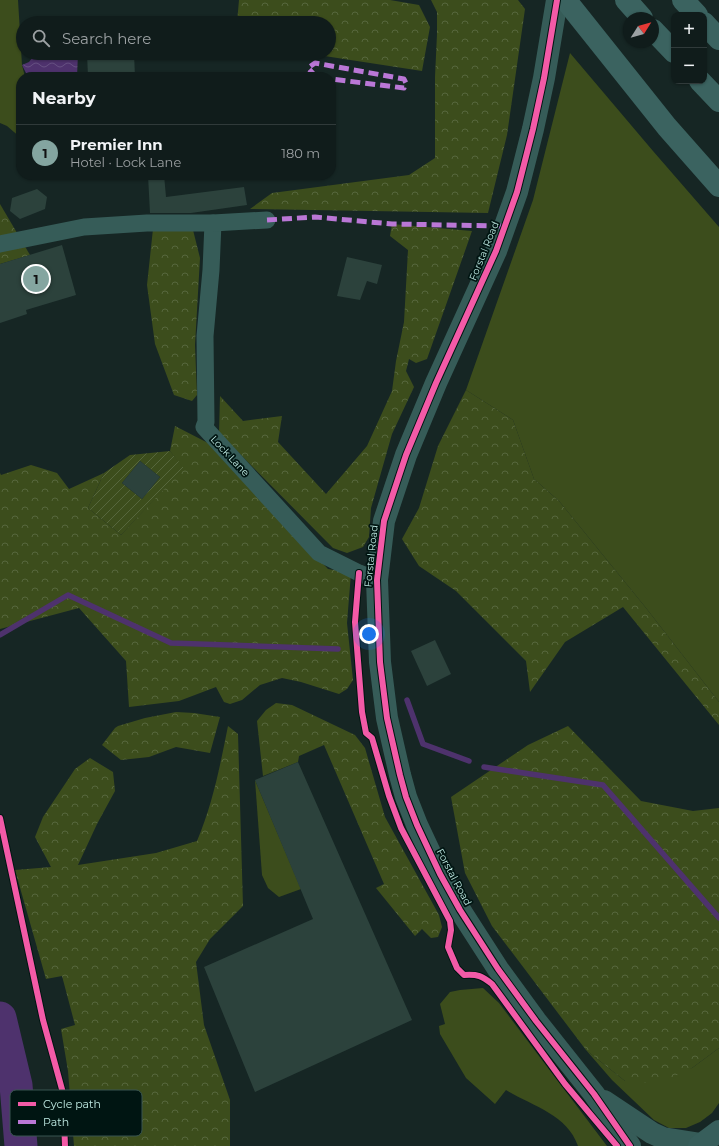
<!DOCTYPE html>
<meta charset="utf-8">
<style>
body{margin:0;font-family:Montserrat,sans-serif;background:#192524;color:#f1f3f6}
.controls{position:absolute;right:12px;top:12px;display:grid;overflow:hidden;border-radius:8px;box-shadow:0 1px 3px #0004}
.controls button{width:36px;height:36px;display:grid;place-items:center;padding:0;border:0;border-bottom:1px solid #303a3a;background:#101c1b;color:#f1f3f6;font:20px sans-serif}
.compass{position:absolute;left:623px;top:12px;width:36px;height:36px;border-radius:50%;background:#101c1b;box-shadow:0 1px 3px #0004;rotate:53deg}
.you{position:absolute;left:369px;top:634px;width:14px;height:14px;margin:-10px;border:3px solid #fff;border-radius:50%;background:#1a73e8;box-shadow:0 0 0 6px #1a73e833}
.badge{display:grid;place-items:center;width:26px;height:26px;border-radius:50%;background:#84a5a0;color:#111;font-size:13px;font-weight:700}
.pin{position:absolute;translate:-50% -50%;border:2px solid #fff;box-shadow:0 1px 4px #0006}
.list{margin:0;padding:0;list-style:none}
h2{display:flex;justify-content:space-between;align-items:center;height:52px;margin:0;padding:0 16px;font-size:17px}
h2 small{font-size:13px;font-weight:400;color:#9ca1a3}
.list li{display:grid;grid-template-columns:26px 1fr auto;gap:12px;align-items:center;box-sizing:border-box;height:56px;padding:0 16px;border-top:1px solid #303a3a}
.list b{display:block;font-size:15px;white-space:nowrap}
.list p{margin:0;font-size:13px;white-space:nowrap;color:#9ca1a3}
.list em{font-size:13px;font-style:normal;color:#9ca1a3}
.icon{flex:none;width:22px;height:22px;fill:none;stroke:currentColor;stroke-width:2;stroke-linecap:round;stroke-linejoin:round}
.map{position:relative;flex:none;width:719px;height:1146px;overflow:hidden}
.search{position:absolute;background:#101c1b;box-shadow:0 1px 3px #0004;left:16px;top:16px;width:320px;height:44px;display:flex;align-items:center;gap:10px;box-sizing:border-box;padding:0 14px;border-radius:22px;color:#9ca1a3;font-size:15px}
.panel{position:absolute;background:#101c1b;box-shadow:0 1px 3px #0004;left:16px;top:72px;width:320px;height:108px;border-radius:16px}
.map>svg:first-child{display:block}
.grass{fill:#3c4d1c}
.forest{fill:url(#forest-crowns)}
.garden{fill:url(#garden-furrows);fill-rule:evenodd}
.water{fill:url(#water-waves)}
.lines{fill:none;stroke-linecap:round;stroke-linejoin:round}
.stream{stroke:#4e326d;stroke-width:5.5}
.river{stroke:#4e326d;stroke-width:33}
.building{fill:#2c423c}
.minor{stroke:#365c58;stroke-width:17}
.tertiary{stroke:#365c58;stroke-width:22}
.trunk{stroke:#375e5b;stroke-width:22}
.motorway{stroke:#3b6360;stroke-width:22}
.quiet{stroke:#ba77d6;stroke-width:5;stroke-dasharray:10 5;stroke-linecap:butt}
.cycleway-casing{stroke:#001512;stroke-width:8}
.cycleway{stroke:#f35aa7;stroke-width:6}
.labels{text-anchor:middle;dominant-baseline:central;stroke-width:3.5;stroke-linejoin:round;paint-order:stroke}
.street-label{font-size:10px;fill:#bfeae3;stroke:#001512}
.key{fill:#001512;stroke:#395551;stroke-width:1}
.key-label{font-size:11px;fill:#bfeae3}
</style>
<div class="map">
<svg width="719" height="1146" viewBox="0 0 719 1146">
<defs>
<pattern id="forest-crowns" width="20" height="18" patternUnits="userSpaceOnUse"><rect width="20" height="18" fill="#3c4d1c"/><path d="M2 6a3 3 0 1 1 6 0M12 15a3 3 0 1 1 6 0" fill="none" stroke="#56673d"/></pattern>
<pattern id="garden-furrows" width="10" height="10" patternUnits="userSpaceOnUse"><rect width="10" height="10" fill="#3c4d1c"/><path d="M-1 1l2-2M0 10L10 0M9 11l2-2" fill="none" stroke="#56673d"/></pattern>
<pattern id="water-waves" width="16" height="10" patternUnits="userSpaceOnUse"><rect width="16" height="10" fill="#4e326d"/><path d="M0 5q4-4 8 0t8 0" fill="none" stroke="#665082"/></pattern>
</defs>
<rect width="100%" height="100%" fill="#162624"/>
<g class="grass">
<polygon points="0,0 18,0 22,65 25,77 21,77 21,138 7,126 0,123"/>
<polygon points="570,53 653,151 719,227 719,702 646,608 559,501 534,479 513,420 466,390 533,200"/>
<polygon points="255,780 301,889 279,897 268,888 262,875"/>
<path d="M483,988L499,1003L607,1146H578C567,1114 532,1106 506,1090L495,1104L466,1078L440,1034L439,1026L445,1024L440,1004L450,992L460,990Z"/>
<polygon points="719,1048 719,1103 712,1113 700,1122 686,1128 669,1128 654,1120 612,1080 586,1050 625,1081 692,1068"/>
</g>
<g class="forest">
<polygon points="239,0 390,0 419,5 430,27 422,71 305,53 329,53 329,23 237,23"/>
<polygon points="431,0 518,0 525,9 507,135 488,213 250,209 272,193 409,175 435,158 435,77 437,34 437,12"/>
<polygon points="0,204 30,255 0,264"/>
<polygon points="392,224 472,231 427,359 416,363 409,359 406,371 414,387 392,434 371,508 369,537 363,547 347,553 333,548 219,433 220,396 243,421 282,416 278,442 326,494 367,446 392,391 396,361 404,322 408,250 390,236"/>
<polygon points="153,229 193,230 200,258 195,345 197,395 192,401 174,395 155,344 147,285"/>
<polygon points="466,390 513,420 534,479 559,501 646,608 719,702 719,725 623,607 565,642 530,692 526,661 456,591 419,566 402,539 419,508 438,446"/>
<polygon points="175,426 210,444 328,569 351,573 347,623 353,680 347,689 339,694 301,682 282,678 260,685 242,700 230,704 224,702 216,687 179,701 129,707 126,661 79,608 0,629 0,473 1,475 31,465 57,473 69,489 104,473 88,508 121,535 183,468 170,451"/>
<polygon points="276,703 292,705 355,735 365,748 385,817 439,915 442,927 438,937 431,938 422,929 415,936 376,888 384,884 324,745 299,756 298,762 263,776 257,721 266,710"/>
<polygon points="176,712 194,713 220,717 210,753 176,747 149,757 121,760 102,745 115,728 118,726 145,718"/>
<path d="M228,726L238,734L243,906L210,939L196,962L204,1025L230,1100V1146H74L68,1071L61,1029L75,1025L62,976L46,979L15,870L51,867L35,837L43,817L75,769L90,758L113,772L115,791L97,824L78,865L156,853L197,841C213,803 220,766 228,726Z"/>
<polygon points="568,726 641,801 693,811 719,808 719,1048 692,1068 659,1084 625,1081 586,1050 492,926 465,873 451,797 528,745"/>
</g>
<path class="garden" d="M170,451L184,468L121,535L88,508L104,473L130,455ZM140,461L160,477L142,499L122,483Z"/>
<polygon class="water" points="36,53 78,53 77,77 28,77 22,65 29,62"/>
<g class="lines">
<g class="stream">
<polyline points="0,635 68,595 171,643 338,649"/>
<polyline points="407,700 423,744 469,761"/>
<polyline points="484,767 603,785 719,918"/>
</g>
<polyline class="river" points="0,1018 16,1085 21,1146"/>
</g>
<g class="building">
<polygon points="87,53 134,53 135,77 88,77"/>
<polygon points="148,175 164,175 166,197 244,187 247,205 191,213 150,213"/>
<polygon points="37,189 47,197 45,209 20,219 10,211 12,198"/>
<polygon points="62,245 76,295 26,310 27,314 0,323 0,264"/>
<polygon points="347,257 382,265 377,284 367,281 360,300 337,296"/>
<polygon points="140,461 160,477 142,499 122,483"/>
<polygon points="435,640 451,674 427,686 411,651"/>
<polygon points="298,762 412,1020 255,1092 204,967 313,919 255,780"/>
</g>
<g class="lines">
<g class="minor">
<polyline points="213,223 211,270 205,336 206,422 204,427 319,553 359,573 377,580"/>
<polyline points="0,244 84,227 147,223 213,223 267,220"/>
</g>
<g class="tertiary">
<polyline points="557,0 544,78 533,129 517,192 496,251 436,383 406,455 384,521 377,580 380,662 387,718 400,775 406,797 417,825 440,874 460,910 498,969 536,1021 594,1094 630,1146"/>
<polyline points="604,1101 652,1133 663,1138 701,1144"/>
</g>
<polyline class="trunk" points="699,1146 719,1131"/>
<g class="motorway">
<polyline points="626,0 642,18"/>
<polyline points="683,0 697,15"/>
<polyline points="568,3 667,127 719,186"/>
<polyline points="704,23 719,39"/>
<polyline points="653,30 674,52"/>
<polyline points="700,81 719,101"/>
</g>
<g class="quiet">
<polyline points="316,77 308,68 315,63 404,79 406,83 404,88 331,79"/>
<polyline points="267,220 315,217 392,224 505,226"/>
</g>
<defs>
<g id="cycleway">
<polyline points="557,0 544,78 533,129 517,192 496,251 436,383 406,455 384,521 377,580 380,662 387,718 400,775 406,797 417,825 440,874 460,910 498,969 536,1021 594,1094 630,1146"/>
<path d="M359,573L355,622L362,712L366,733L372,738L389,796L401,828L450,921L451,930L448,947L457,968L464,975C478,974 482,976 492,984L565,1084L617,1146"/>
<polyline points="0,818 43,1020 63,1093 65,1146"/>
</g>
</defs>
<use href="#cycleway" class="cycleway-casing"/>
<use href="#cycleway" class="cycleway"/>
</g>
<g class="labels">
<g class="street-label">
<text transform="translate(484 251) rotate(-68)">Forstal Road</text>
<text transform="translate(230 456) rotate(47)">Lock Lane</text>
<text transform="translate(371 556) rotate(-84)">Forstal Road</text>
<text transform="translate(454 877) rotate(62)">Forstal Road</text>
</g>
</g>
<rect x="10" y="1090" width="132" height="46" rx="6" class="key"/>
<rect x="18" y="1102" width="18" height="4" fill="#f35aa7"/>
<rect x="18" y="1120" width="18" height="4" fill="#ba77d6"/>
<g class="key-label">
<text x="43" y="1108">Cycle path</text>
<text x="43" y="1126">Path</text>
</g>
</svg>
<div class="controls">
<button>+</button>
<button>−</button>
</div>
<svg class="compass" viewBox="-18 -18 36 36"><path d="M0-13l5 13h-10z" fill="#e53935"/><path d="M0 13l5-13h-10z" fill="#9ca1a3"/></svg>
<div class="you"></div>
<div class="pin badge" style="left:36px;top:279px">1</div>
<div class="search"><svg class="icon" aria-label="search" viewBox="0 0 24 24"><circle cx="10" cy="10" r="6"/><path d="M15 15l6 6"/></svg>Search here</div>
<section class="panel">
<h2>Nearby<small></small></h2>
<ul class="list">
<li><span class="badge">1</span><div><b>Premier Inn</b><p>Hotel · Lock Lane</p></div><em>180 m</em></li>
</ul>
</section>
</div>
